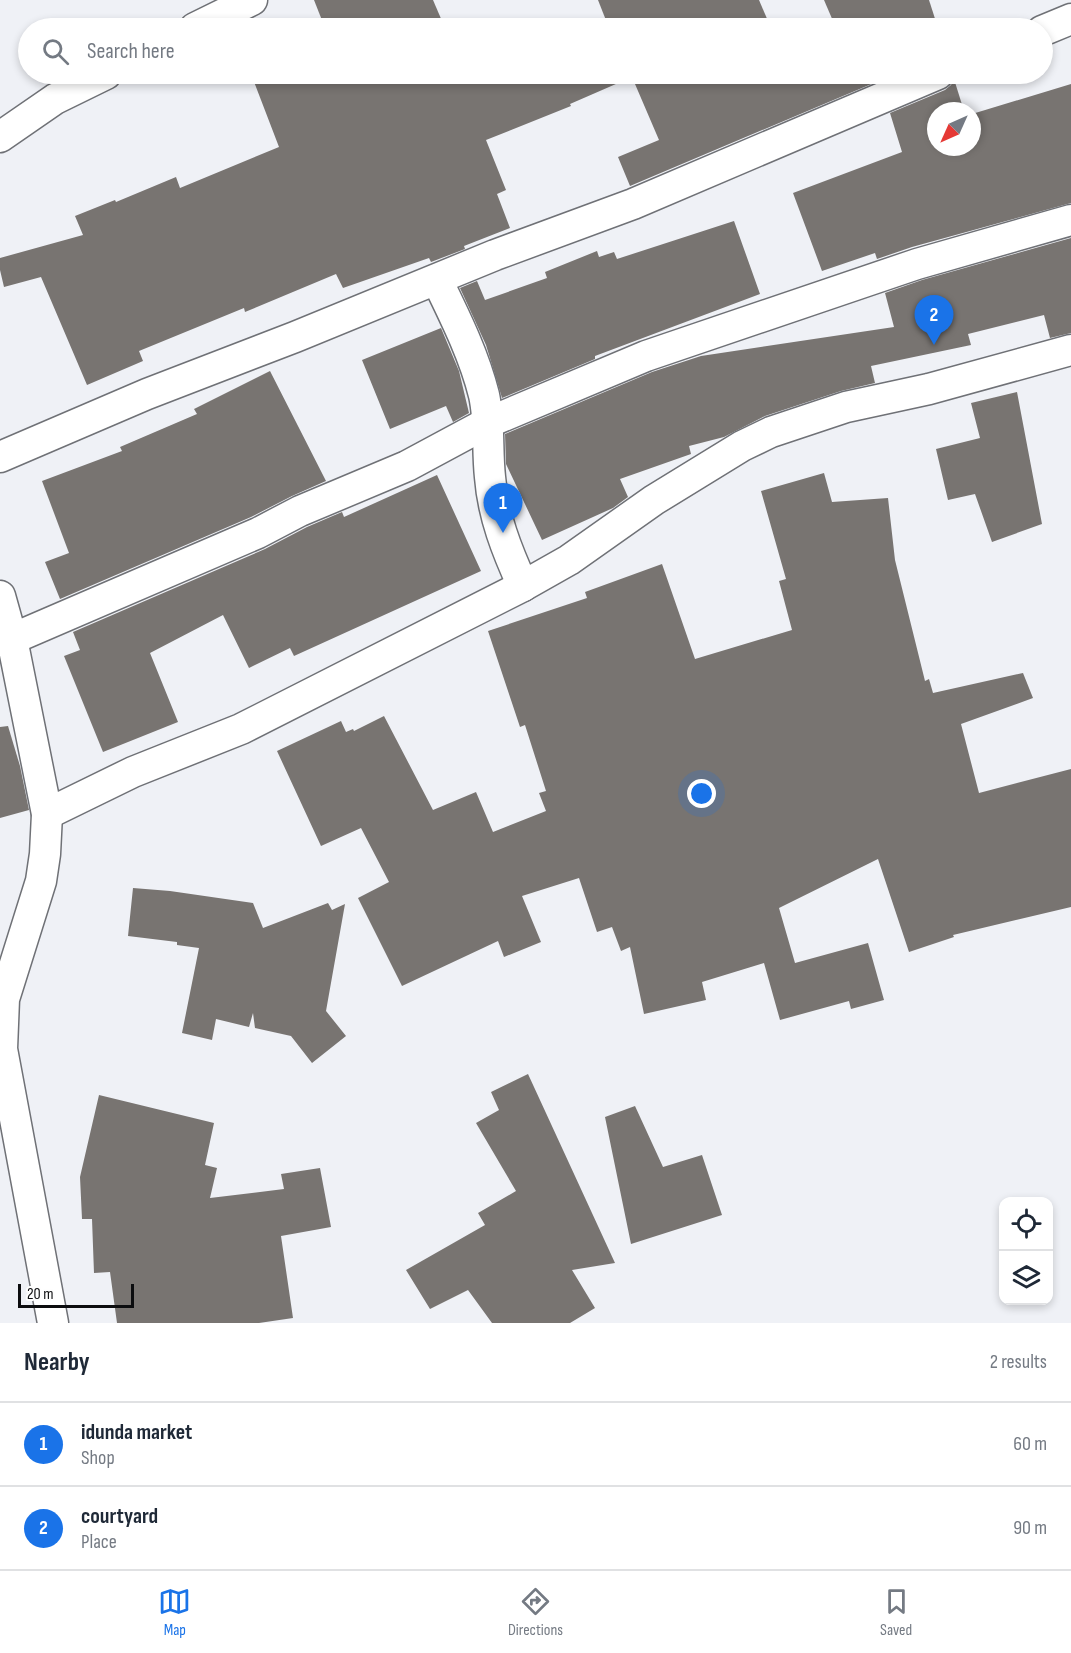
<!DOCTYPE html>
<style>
body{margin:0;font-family:"Sofia Sans Condensed",sans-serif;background:#f2f2f3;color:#1f2937}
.controls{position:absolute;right:18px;bottom:18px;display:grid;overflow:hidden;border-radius:12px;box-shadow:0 3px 9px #0003}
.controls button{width:54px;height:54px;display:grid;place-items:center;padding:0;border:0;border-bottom:2px solid #e0e1e3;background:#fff;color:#1f2937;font:30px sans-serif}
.compass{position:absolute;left:927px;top:102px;width:54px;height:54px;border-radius:50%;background:#fff;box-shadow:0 3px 9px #0003;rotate:225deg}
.scale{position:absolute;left:18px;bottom:15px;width:116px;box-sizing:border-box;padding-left:6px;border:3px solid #0c0d0f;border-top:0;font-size:16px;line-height:21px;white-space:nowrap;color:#0c0d0f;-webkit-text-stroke:4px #fefefe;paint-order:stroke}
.you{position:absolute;left:702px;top:794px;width:21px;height:21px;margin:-15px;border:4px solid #fff;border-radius:50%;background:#1a73e8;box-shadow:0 0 0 9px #1a73e833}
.badge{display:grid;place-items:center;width:39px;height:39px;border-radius:50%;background:#1a73e8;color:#fff;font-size:20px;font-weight:700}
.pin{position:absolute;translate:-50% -50px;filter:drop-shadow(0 2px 3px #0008)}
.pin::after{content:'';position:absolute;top:32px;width:21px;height:18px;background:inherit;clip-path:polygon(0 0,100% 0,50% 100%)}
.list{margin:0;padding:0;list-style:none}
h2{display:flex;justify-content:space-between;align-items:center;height:78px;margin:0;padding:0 24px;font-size:26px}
h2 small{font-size:20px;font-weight:400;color:#747a83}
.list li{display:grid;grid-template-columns:39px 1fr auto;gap:18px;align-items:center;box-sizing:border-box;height:84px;padding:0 24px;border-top:2px solid #e0e1e3}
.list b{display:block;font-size:22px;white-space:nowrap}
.list p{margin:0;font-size:20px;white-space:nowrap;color:#747a83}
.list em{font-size:20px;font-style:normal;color:#747a83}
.icon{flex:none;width:33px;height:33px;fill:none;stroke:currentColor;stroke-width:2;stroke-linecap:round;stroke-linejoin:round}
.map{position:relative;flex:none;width:1071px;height:1323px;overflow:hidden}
.search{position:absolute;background:#fff;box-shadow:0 3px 9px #0003;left:18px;right:18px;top:18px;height:66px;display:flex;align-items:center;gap:15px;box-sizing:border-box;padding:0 21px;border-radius:33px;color:#747a83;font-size:22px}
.sheet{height:246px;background:#fff}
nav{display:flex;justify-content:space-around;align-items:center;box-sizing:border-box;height:84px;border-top:2px solid #e0e1e3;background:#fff;font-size:16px;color:#747a83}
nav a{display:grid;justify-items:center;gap:3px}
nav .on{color:#1a73e8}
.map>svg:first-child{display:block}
.building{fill:#787471}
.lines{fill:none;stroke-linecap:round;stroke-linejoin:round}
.minor-casing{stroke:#6f7176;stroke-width:33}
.minor{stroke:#fff;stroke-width:30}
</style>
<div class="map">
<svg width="1071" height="1323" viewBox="0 0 1071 1323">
<rect width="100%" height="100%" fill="#eff1f6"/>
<g class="building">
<polygon points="314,0 433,0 445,28 325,28"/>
<polygon points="598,0 759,0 771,28 609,28"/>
<polygon points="824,0 929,0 938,28 836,28"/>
<polygon points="251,74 895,74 630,186 618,157 659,140 632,77 570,104 571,106 486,140 506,190 497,194 510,228 464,246 465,249 431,262 429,258 343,288 336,274 245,312 244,308 139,351 143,361 87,385 41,277 4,287 0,270 0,258 83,235 75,216 115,200 116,202 176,177 180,188 279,147"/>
<polygon points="954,79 964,111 936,111 936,147 972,147 972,114 1071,84 1071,203 912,247 877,259 875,253 822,271 793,193 902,152 890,113 945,90 951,85"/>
<polygon points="734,221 760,294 595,356 595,359 502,398 486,345 460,288 477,281 485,300 547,278 545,272 597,251 599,257 614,252 617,259"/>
<polygon points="1071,238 1071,333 1050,338 1044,315 968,334 971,345 871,366 875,383 841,391 765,416 724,437 689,446 691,454 620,479 628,497 613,508 542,540 506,464 505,434 652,372 701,356 894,327 885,293 922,280"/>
<polygon points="441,328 459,371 469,413 453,422 446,406 390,429 362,360"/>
<polygon points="270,371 326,481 292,496 251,517 60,599 45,562 69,553 42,481 122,451 120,447 197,414 194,409"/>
<polygon points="1017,392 1042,524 992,542 975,494 948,500 936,449 980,438 971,403"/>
<polygon points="824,473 832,502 888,498 895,560 925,681 929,679 933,693 1023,673 1033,698 961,724 979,793 1071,769 1071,907 953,935 954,937 909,952 878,859 779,908 795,963 868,943 884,1000 851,1009 849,1001 780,1020 764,963 702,982 706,1000 644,1014 630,947 621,951 612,927 597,932 579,878 522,896 541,942 504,957 498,941 402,986 358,898 389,882 361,828 321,846 277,751 341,721 346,732 353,729 354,731 384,716 433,810 476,792 493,832 546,811 539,793 546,791 525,725 520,727 488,631 587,598 585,592 662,564 695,659 792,630 779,581 786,579 761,491"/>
<polygon points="437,475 481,571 294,656 290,648 249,668 223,615 150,653 178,722 103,752 64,656 80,650 73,632 265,549 307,527 342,512 344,517"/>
<polygon points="8,726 20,766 29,810 0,818 0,727"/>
<polygon points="133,888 170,891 253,903 263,928 328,903 332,910 345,904 326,1011 346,1036 312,1063 291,1036 255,1028 253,1013 249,1027 216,1019 212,1040 182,1033 199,948 177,945 177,942 128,936"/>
<polygon points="528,1074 615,1263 572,1270 595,1308 570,1323 492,1323 468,1290 430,1309 406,1270 485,1225 478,1213 516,1191 476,1123 499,1110 491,1092"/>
<polygon points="99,1095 214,1123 205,1165 217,1168 210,1198 284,1189 281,1174 320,1168 331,1227 281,1236 293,1318 259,1323 117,1323 110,1272 94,1273 92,1219 82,1219 80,1177"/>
<polygon points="635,1106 663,1167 702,1155 722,1215 631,1244 605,1117"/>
</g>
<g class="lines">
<defs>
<g id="minor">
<polyline points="195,28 252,0"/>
<polyline points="1042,31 1071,19"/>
<polyline points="0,137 55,99 106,74"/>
<path d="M437,280C455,317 474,355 484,395C490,422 487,450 490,477C493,516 507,551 523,586"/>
<polyline points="0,457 147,394 295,337 495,255 633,204 938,74"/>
<polyline points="0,596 12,639 47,814 45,854 41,881 4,999 2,1049 53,1323"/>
<polyline points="12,639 258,533 300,511 407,466 487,423 646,356 917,264 1071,220"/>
<polyline points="47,814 133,772 241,729 523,586 569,560 654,500 742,446 771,432 846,407 929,389 1071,350"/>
</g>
</defs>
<use href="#minor" class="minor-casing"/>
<use href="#minor" class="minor"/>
</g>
</svg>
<div class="controls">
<button><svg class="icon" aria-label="locate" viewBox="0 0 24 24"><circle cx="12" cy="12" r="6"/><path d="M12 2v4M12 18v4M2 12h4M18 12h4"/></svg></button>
<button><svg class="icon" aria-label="layers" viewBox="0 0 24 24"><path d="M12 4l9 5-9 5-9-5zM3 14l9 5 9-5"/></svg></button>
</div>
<svg class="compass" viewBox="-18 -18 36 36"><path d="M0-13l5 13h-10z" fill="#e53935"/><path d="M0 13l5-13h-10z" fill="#747a83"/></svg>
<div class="scale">20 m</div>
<div class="you"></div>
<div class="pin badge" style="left:503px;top:533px">1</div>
<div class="pin badge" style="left:934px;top:345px">2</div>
<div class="search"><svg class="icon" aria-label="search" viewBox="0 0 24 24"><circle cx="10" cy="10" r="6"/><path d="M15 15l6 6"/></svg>Search here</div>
</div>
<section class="sheet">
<h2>Nearby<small>2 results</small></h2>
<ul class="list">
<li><span class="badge">1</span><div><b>idunda market</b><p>Shop</p></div><em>60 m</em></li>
<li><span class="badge">2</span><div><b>courtyard</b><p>Place</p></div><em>90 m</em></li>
</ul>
</section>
<nav>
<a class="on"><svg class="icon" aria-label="map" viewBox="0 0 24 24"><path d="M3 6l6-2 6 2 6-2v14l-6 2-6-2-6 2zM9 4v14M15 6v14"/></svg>Map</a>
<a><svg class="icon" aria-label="directions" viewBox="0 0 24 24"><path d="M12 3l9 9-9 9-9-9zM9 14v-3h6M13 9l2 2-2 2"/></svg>Directions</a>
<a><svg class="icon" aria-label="saved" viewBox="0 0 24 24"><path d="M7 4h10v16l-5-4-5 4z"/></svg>Saved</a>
</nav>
